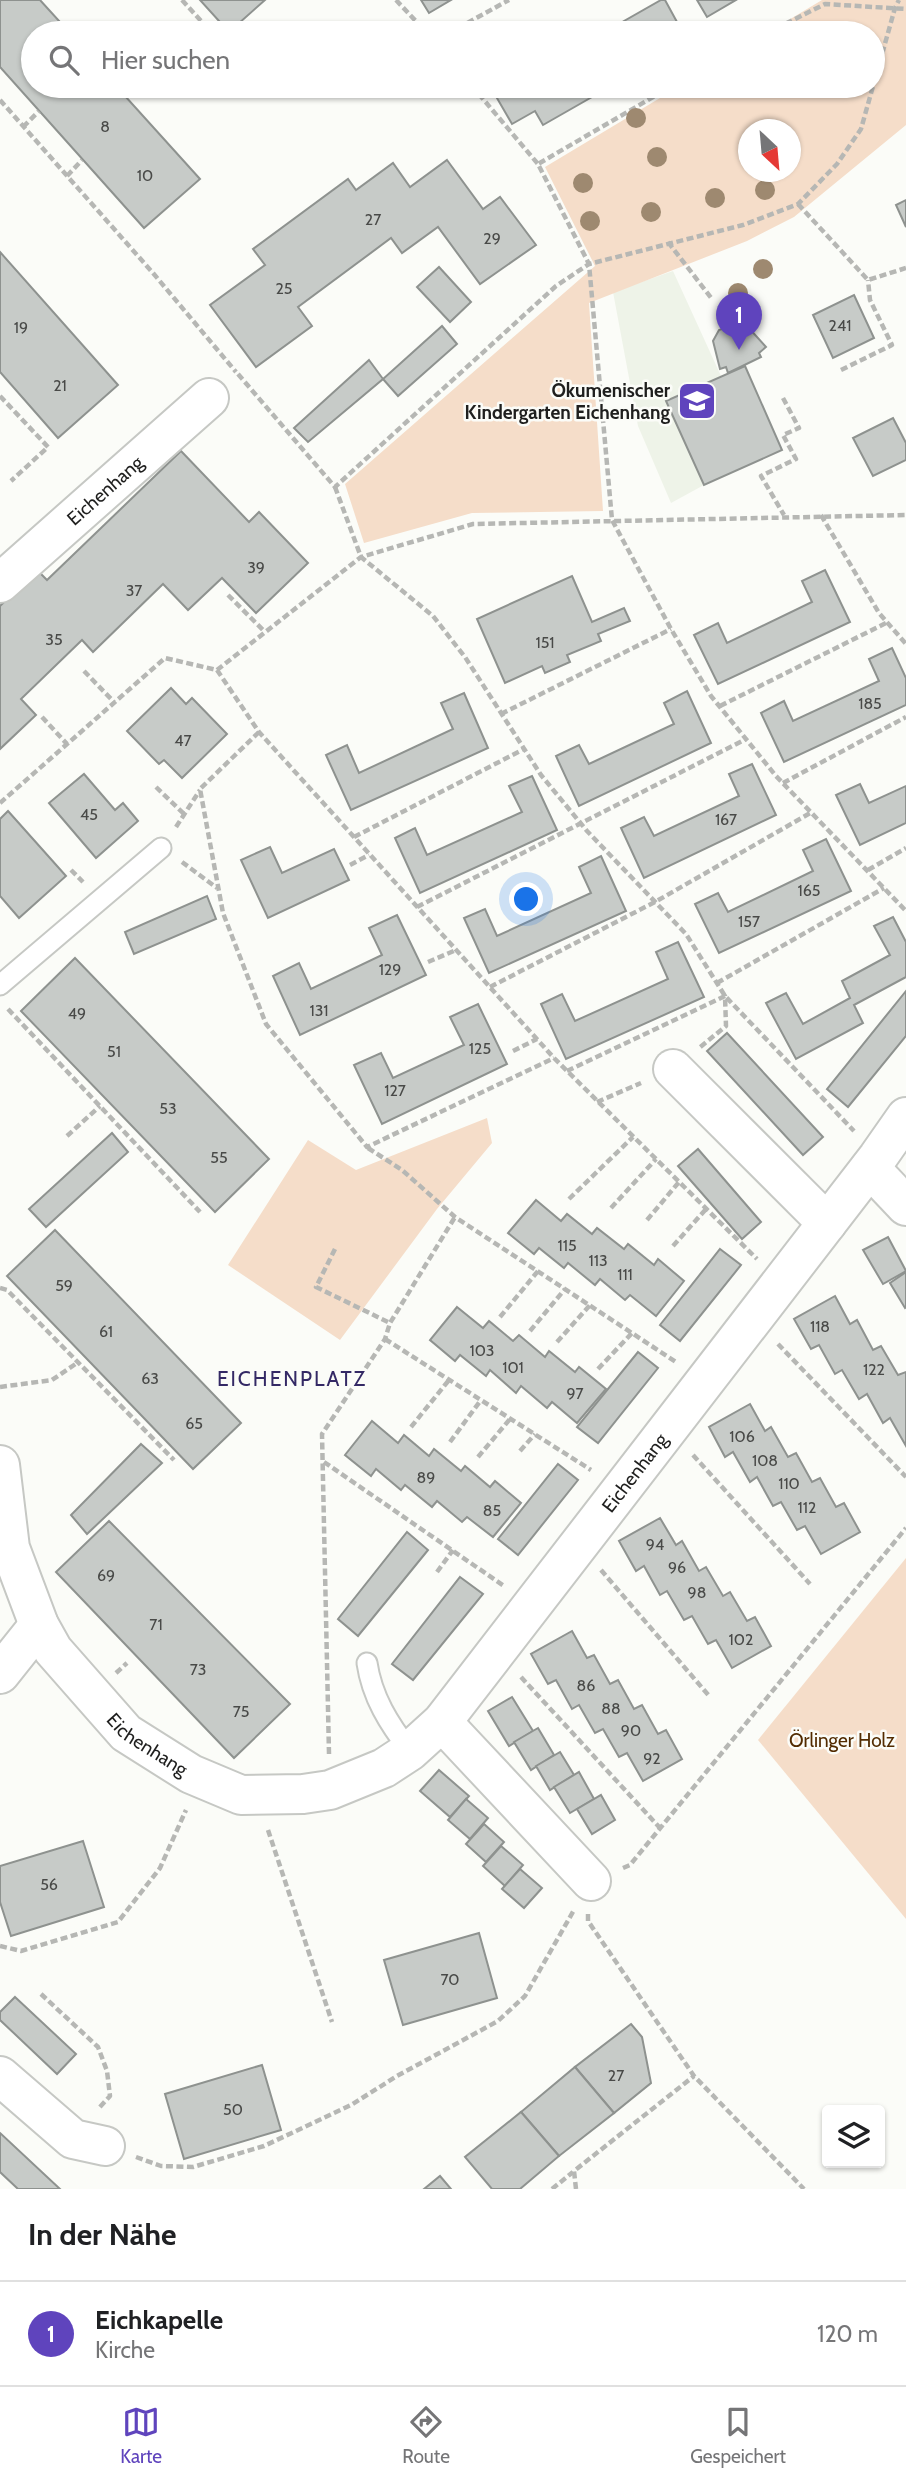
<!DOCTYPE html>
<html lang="de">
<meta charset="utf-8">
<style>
body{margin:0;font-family:Cabin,sans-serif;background:#f2f2f2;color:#202124}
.controls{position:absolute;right:21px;bottom:21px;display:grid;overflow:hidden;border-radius:7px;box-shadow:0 2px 5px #0004}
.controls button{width:63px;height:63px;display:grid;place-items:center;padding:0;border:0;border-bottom:2px solid #e0e0e0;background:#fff;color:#202124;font:35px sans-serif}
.compass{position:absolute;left:738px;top:119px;width:63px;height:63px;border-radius:50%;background:#fff;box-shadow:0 2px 5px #0004;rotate:154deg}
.you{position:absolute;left:527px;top:900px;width:24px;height:24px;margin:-18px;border:5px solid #fff;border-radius:50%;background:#1a73e8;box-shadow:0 0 0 10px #1a73e833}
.badge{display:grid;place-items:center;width:46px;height:46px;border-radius:50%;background:#5f44bd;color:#fff;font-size:23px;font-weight:700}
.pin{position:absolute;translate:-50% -58px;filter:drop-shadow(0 2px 4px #0008)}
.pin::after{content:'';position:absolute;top:37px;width:24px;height:21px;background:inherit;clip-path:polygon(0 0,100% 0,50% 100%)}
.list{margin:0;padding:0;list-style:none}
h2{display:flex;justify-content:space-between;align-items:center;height:91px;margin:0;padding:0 28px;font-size:30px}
h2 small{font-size:23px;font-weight:400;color:#757577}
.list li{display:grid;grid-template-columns:46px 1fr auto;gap:21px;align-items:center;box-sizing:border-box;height:105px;padding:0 28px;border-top:2px solid #e0e0e0}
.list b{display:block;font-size:26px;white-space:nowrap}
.list p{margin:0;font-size:23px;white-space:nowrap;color:#757577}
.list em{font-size:23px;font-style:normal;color:#757577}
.icon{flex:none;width:38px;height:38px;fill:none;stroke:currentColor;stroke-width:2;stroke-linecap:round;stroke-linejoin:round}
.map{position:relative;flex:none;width:906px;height:2189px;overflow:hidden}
.search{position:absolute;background:#fff;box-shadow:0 2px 5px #0004;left:21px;right:21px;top:21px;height:77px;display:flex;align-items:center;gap:18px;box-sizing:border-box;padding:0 24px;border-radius:38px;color:#757577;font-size:26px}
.sheet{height:196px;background:#fff}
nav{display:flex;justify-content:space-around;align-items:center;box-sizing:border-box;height:98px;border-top:2px solid #e0e0e0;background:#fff;font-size:19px;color:#757577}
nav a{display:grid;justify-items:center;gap:4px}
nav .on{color:#5f44bd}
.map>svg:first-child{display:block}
.built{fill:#eef3e8}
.green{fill:#f5ddc9;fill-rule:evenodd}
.building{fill:#c7cbc8;stroke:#8e928f;stroke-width:2}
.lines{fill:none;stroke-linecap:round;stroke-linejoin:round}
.service-casing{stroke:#c6c8c4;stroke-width:23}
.minor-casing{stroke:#c6c8c4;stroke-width:42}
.path{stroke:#b6b7b4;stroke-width:4.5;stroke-dasharray:7 3.5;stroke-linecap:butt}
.service{stroke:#fff;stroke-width:19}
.minor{stroke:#fff;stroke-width:38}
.tree{fill:#9e8970}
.labels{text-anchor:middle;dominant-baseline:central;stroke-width:5;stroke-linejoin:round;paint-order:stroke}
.number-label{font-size:16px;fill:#494a48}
.poi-label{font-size:19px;font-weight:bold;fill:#1f1f1e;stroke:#fbfcf8;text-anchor:end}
.street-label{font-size:19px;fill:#1f1f1e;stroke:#fbfcf8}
.park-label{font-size:19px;fill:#522b00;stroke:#fbfcf8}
.neighbourhood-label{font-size:21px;letter-spacing:2px;fill:#342965;stroke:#fbfcf8}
</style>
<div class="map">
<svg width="906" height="2189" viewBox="0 0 906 2189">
<rect width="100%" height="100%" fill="#fbfcf8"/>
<polygon class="built" points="673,271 721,376 745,366 782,450 704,485 671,503 638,426 613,292"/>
<g class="green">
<path d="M822,0H906V125L794,217L747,241L589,303L603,511L472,513L364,543L345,484L595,266L545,167L680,86H873V33H767ZM748,130H790V172H748Z"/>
<polygon points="487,1118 492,1143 437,1209 340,1340 228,1265 308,1140 356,1170"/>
<polygon points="906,1558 906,1919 758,1740"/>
</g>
<g class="building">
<polygon points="0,0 40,0 70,33 33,33 33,86 116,86 200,179 144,228 0,67"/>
<polygon points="200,0 265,0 229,32"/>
<polygon points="421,0 451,0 429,13"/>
<polygon points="661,0 665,0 683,33 613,33 610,29"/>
<polygon points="697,0 736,0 707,17"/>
<polygon points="490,86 594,86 599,93 543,125 535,111 512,124"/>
<polygon points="447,160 483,209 500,197 536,245 480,284 438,227 402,253 391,238 298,307 312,326 256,367 210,305 265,265 253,249 348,179 356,190 393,163 410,187"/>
<polygon points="906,200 906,227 896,205"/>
<polygon points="0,252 118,385 58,438 0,372"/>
<polygon points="439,267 471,302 450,322 417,287"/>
<polygon points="854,295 874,338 833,358 813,315"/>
<polygon points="734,325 748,327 766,347 759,353 761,357 728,373 726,367 720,369 713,341 719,330"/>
<polygon points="442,326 457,344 398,396 383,379"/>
<polygon points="369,360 383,379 308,442 294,428"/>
<polygon points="745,366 782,450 704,485 666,401"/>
<polygon points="893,418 906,443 906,460 873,476 853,438"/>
<polygon points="181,451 249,522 259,512 308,563 256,613 222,578 188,610 163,584 93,652 82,640 21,699 36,715 0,749 0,606 37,570 47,580"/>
<polygon points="825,570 850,622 718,684 694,635 718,623 727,643 812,602 802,581"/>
<polygon points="572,576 592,622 624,608 630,621 598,634 601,641 567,655 570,662 545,673 542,666 505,683 477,619"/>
<polygon points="892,648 906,678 906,705 784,762 761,713 784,701 793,721 879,681 869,659"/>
<polygon points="171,688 186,704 192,698 227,734 182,778 164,760 159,764 127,731"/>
<polygon points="687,691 711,743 579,806 556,756 579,745 589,764 674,724 664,703"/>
<polygon points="464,693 488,748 351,810 326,755 347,745 359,773 453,729 441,703"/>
<polygon points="752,764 776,815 644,878 621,828 644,817 654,836 739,796 729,774"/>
<polygon points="84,774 115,810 123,803 138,821 96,858 49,803"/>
<polygon points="532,776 557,830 420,893 395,838 415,828 427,855 522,812 509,786"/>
<polygon points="860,784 869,803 906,786 906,823 860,845 836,795"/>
<polygon points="8,811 66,876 19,918 0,896 0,819"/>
<polygon points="826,839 851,891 719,953 695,904 718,893 728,912 813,871 803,850"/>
<polygon points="270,847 282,873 334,849 349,880 268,918 241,860"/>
<polygon points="601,856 626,911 489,973 464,918 485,909 497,936 591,893 579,867"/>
<polygon points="207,896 216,919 134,954 125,932"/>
<polygon points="397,915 426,975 300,1035 273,976 299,963 311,989 382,955 369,928"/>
<polygon points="893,917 906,942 906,977 854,1005 863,1023 796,1059 766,1003 786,993 803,1024 850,998 842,981 890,955 874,926"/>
<polygon points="678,942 704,997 566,1059 541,1004 562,994 575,1021 668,979 656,952"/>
<polygon points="75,958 269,1159 215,1212 21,1011"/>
<polygon points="906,991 906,1036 848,1107 827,1089"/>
<polygon points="478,1004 507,1064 382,1124 354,1065 381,1053 393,1078 464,1045 450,1017"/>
<polygon points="727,1033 823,1137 803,1155 707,1051"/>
<polygon points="112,1133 128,1152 46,1227 29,1209"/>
<polygon points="698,1149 761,1222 742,1239 678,1166"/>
<polygon points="536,1200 561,1221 567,1214 592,1234 597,1228 624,1249 628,1244 654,1265 658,1259 684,1281 656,1316 630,1295 625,1300 600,1279 595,1285 568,1263 564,1268 539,1248 534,1254 508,1233"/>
<polygon points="55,1230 241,1423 193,1469 7,1276"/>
<polygon points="888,1237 906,1271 883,1284 863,1250"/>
<polygon points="720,1249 741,1265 680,1341 660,1325"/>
<polygon points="906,1272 906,1307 905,1308 890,1283"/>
<polygon points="835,1296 850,1324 857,1320 873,1350 881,1346 898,1375 906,1372 906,1446 890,1418 883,1423 867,1394 859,1399 842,1370 835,1374 819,1345 811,1349 794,1319"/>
<polygon points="457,1307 483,1328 489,1321 513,1341 519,1335 545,1357 549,1351 575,1372 579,1367 606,1389 577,1423 552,1402 547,1408 521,1386 516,1393 490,1370 486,1376 460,1355 455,1361 430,1340"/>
<polygon points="638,1352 658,1368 598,1443 577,1427"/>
<polygon points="750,1404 765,1431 771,1427 788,1457 796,1453 812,1482 820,1478 836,1507 844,1503 860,1532 821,1554 805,1526 797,1530 781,1502 773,1506 757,1477 750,1482 733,1452 725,1457 709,1427"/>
<polygon points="372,1421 398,1443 404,1435 429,1456 434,1449 461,1471 465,1466 490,1487 495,1481 521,1503 493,1537 467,1517 462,1522 437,1501 432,1507 405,1485 401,1490 376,1469 371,1476 345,1455"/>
<polygon points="141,1444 162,1463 87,1534 71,1515"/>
<polygon points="558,1464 578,1480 518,1555 498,1539"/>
<polygon points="660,1518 676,1545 682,1541 699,1571 706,1567 723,1596 730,1592 747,1621 755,1617 771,1646 732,1668 716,1640 708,1644 692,1616 684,1620 667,1591 660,1595 644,1566 636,1571 619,1541"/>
<polygon points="109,1521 290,1704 234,1758 56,1572"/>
<polygon points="407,1532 428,1550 358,1636 338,1619"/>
<polygon points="460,1577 483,1594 413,1680 392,1664"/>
<polygon points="572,1631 587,1658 594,1655 610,1684 618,1680 634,1709 642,1705 658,1734 666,1730 682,1759 643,1781 627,1753 619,1757 603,1729 595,1733 579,1705 572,1709 556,1680 548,1684 531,1654"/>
<polygon points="512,1697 533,1731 509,1746 488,1711"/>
<polygon points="538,1728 554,1755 531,1770 514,1742"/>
<polygon points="560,1752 574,1775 550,1790 536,1766"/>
<polygon points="439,1770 469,1796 450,1817 420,1791"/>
<polygon points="579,1772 594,1799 570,1813 554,1787"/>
<polygon points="601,1795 615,1820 592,1834 577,1809"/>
<polygon points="466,1799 488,1818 470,1839 448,1820"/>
<polygon points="484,1824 504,1842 486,1862 466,1844"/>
<polygon points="83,1841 104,1907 11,1936 0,1902 0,1866"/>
<polygon points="501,1846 523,1865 505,1886 483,1866"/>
<polygon points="520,1869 542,1888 524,1908 502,1889"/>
<polygon points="479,1933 497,1998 403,2025 384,1960"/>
<polygon points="15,1997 76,2054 57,2074 0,2020 0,2012"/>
<polygon points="631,2024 642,2037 651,2083 614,2113 575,2067"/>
<polygon points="262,2065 281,2130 184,2159 165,2094"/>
<polygon points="575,2067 614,2113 559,2156 521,2112"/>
<polygon points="521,2112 559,2156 520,2189 492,2189 465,2157"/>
<polygon points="0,2133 60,2189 18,2189 0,2172"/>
<polygon points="440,2176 451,2189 424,2189"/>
</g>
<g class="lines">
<defs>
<g id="service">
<polyline points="0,985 161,848"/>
<path d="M367,1663C372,1697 389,1724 410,1751"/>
</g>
<g id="minor">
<path id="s1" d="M0,583L209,398"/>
<polyline points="673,1069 827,1223"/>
<polyline points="870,1168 906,1206"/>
<path id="s2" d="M0,1465L10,1548L39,1625L53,1650L126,1733L191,1774L241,1795L303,1794L330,1790L384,1768L410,1751L442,1722L878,1157L906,1117"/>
<polyline points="0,1674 39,1625"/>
<polyline points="442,1722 591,1881"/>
<polyline points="0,2076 73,2139 105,2146"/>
</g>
</defs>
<use href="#service" class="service-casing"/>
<use href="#minor" class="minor-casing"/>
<g class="path">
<polyline points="182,0 212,33"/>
<polyline points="396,0 427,33"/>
<polyline points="449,33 509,0"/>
<polyline points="767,33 825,4 906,9"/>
<polyline points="472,86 538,164"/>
<polyline points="672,86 538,164 589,264 612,520 671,629 711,696 776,776 906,911"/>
<polyline points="0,100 153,273 236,372"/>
<polyline points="23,127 39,111"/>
<polyline points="67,176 82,160"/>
<polyline points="798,204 868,280 906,268"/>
<polyline points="668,242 712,299"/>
<polyline points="841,370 892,345 870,300 868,280"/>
<polyline points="238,374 335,487 556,286 589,264 743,225 798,204 837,164 861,129 895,8 899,0"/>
<polyline points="0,396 48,447 11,481"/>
<polyline points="783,398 799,428 783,435 796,459 761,476 784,515"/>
<polyline points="335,487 361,557 433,616 465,657 541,775 587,831 686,934 725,996 854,1131"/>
<polyline points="821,515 879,613 906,644"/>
<polyline points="228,595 265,632"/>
<polyline points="217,670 259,732 554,1058 757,1259"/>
<polyline points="84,671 114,702"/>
<polyline points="720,706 888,622"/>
<polyline points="501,714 671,629"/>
<polyline points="42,717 67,744"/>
<polyline points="259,732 200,789 223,913 266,1024 367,1147 554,1058"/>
<polyline points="783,783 906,717"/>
<polyline points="156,787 184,814"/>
<polyline points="0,803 165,658 217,670 361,557 473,524 906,515"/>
<polyline points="176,827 200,790"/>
<polyline points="354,837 524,749"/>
<polyline points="182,862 217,888"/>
<polyline points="350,865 369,855"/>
<polyline points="71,870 83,882"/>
<polyline points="868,870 906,848"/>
<polyline points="417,907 746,739"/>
<polyline points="428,962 456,950"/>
<polyline points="717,983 884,888"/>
<polyline points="490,987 655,902 812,812"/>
<polyline points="8,1009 200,1212"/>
<polyline points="513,1051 537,1039"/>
<polyline points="567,1071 725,996 726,1026 699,1048"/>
<polyline points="597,1102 641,1083"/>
<polyline points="67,1136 100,1106"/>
<polyline points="368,1148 402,1170 455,1217 676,1362"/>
<polyline points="569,1199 633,1137"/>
<polyline points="611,1208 656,1159"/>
<polyline points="647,1220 679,1182"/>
<polyline points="673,1246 706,1209"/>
<polyline points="335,1249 316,1287 390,1323"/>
<polyline points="0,1288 7,1290 174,1460"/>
<polyline points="500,1317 538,1271"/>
<polyline points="530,1331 565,1289"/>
<polyline points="385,1339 591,1470"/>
<polyline points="557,1342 590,1305"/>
<polyline points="778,1344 906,1477"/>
<polyline points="598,1369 632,1333"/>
<polyline points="0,1387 52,1380 77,1363"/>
<polyline points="411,1427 449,1380"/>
<polyline points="450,1442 481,1400"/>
<polyline points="520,1451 535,1434"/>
<polyline points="693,1455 810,1584"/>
<polyline points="478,1457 510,1419"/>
<polyline points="324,1462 504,1586"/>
<polyline points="601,1570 710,1697"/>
<polyline points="437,1572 453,1550"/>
<polyline points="116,1673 127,1663"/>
<polyline points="521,1677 660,1828"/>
<polyline points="329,1754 322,1434 385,1339 390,1323 455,1217"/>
<polyline points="268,1830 332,2022"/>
<polyline points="623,1868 630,1865 906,1528"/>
<polyline points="588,1914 588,1921 694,2076 804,2189"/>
<polyline points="0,1946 21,1951 118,1922 160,1868 186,1810"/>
<polyline points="41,1994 98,2047 107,2071 110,2096 98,2109"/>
<polyline points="136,2157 161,2166 193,2167 264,2146 351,2105 397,2076 498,2021 525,1996 574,1910"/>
<polyline points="552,2189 573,2172"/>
<polyline points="576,2189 574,2171 694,2076"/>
</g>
<use href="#service" class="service"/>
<use href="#minor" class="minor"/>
</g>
<g class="tree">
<circle cx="636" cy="118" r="10"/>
<circle cx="657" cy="157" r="10"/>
<circle cx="583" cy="183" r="10"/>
<circle cx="765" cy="190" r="10"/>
<circle cx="715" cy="198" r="10"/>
<circle cx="651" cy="212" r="10"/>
<circle cx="590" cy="221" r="10"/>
<circle cx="763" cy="269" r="10"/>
<circle cx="738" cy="293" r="10"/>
</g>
<defs>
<symbol id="school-square" viewBox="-11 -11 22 22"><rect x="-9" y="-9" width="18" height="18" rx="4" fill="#5f44bd" stroke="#fbfcf8"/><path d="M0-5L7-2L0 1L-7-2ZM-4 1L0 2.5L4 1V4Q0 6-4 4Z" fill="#fff"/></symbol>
</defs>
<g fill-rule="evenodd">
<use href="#school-square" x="675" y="379" width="44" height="44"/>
</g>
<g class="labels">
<g class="number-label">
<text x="105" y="126">8</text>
<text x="145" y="175">10</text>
<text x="373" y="219">27</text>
<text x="492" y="238">29</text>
<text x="284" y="288">25</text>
<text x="840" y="325">241</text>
<text x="21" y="327">19</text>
<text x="60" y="385">21</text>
<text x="256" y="567">39</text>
<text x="134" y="590">37</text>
<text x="54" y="639">35</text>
<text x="545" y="642">151</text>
<text x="870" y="703">185</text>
<text x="183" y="740">47</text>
<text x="89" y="814">45</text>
<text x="726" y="819">167</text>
<text x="809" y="890">165</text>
<text x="749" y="921">157</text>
<text x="390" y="969">129</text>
<text x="319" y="1010">131</text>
<text x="77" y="1013">49</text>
<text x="480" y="1048">125</text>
<text x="114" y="1051">51</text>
<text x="395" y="1090">127</text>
<text x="168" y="1108">53</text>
<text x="219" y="1157">55</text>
<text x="567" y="1245">115</text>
<text x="598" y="1260">113</text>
<text x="625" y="1274">111</text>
<text x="64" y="1285">59</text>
<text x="820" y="1326">118</text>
<text x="106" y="1331">61</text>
<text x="482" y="1350">103</text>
<text x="513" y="1367">101</text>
<text x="874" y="1369">122</text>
<text x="150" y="1378">63</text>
<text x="575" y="1393">97</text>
<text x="194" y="1423">65</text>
<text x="742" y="1436">106</text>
<text x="765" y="1460">108</text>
<text x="426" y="1477">89</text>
<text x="789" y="1483">110</text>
<text x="807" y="1507">112</text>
<text x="492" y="1510">85</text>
<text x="655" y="1544">94</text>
<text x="677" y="1567">96</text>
<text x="106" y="1575">69</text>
<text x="697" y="1592">98</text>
<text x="156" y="1624">71</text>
<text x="741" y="1639">102</text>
<text x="198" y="1669">73</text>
<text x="586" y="1685">86</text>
<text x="611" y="1708">88</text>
<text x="241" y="1711">75</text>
<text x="631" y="1730">90</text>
<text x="652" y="1758">92</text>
<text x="49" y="1884">56</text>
<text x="450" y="1979">70</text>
<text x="616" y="2075">27</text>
<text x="233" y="2109">50</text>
</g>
<g class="poi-label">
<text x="670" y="390">Ökumenischer<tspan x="670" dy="22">Kindergarten Eichenhang</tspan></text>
</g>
<g class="street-label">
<text stroke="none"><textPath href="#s1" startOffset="140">Eichenhang</textPath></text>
<text stroke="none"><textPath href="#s2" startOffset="973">Eichenhang</textPath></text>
<text stroke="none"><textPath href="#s2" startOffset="329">Eichenhang</textPath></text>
</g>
<g class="park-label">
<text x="842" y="1740">Örlinger Holz</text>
</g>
<g class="neighbourhood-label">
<text x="292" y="1378">EICHENPLATZ</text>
</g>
</g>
</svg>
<div class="controls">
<button><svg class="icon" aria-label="layers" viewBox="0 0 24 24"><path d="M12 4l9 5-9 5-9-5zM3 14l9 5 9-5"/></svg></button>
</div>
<svg class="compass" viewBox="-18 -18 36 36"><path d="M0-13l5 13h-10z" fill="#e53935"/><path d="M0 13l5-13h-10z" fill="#757577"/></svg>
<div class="you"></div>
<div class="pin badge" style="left:739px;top:350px">1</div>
<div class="search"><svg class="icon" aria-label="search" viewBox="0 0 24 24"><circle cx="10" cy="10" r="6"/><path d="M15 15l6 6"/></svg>Hier suchen</div>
</div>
<section class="sheet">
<h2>In der Nähe<small></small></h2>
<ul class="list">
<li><span class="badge">1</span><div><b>Eichkapelle</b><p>Kirche</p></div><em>120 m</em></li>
</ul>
</section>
<nav>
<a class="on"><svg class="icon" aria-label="map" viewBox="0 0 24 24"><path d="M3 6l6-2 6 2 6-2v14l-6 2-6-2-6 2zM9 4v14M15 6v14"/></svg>Karte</a>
<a><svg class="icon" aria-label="directions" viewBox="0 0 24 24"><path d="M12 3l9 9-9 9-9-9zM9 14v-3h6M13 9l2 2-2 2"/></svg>Route</a>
<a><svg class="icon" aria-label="saved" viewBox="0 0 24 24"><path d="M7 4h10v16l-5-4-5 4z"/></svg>Gespeichert</a>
</nav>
